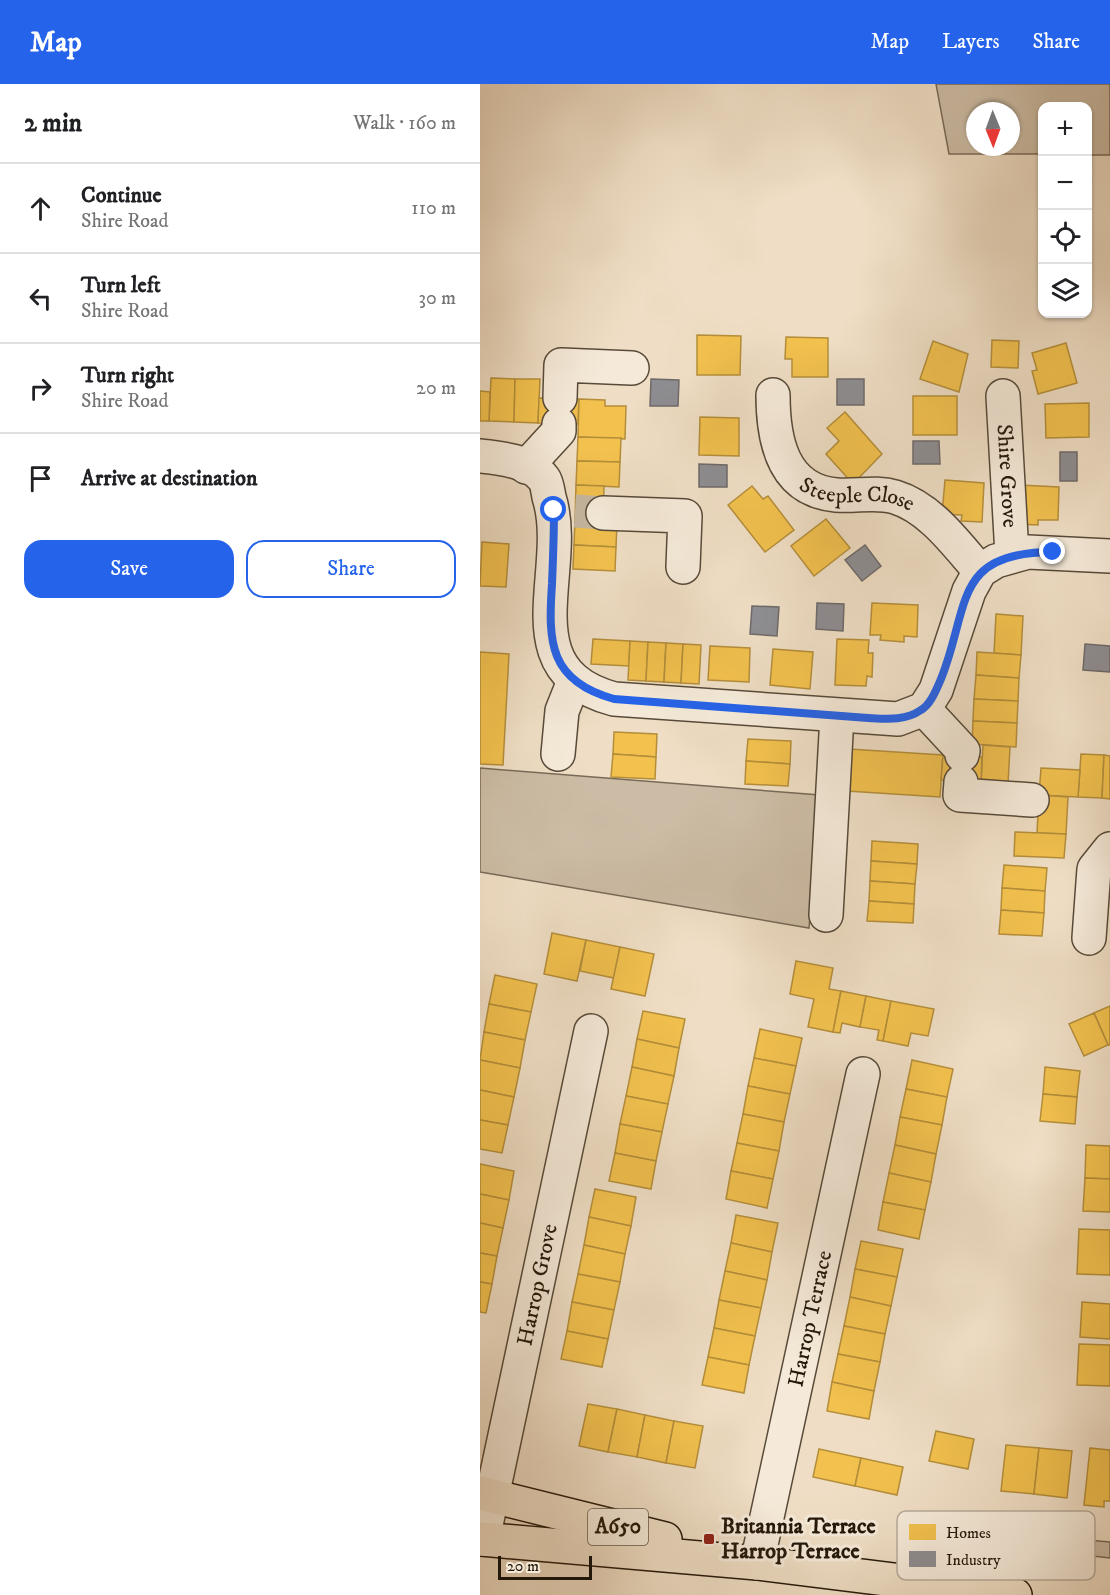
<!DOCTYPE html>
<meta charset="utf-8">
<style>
body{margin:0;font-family:"IM FELL DW Pica",serif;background:#f2f2f2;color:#202124}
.controls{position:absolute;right:18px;top:18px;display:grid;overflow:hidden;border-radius:12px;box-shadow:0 2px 4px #0004}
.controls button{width:54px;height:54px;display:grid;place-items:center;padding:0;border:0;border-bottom:2px solid #e0e0e0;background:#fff;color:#202124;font:30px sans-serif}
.compass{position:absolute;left:486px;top:18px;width:54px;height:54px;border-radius:50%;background:#fff;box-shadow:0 2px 4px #0004;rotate:179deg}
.scale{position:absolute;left:18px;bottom:15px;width:94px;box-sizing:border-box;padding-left:6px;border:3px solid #24180a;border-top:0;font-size:16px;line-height:21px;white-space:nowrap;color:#24180a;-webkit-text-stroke:4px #f5ead9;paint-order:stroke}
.stop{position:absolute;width:18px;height:18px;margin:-14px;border:4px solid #2563eb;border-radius:50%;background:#fff}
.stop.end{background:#2563eb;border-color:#fff;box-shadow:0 2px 6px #0008}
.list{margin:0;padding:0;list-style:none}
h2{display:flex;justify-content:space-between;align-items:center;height:78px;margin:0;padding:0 24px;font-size:26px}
h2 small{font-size:20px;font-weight:400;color:#757577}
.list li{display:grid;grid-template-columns:39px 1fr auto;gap:18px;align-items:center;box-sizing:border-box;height:90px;padding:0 24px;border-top:2px solid #e0e0e0}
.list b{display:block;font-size:22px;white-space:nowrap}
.list p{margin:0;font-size:20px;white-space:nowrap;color:#757577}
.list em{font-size:20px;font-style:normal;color:#757577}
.actions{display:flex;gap:12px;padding:18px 24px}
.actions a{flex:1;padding:14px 0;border:2px solid #2563eb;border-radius:18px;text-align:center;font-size:21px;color:#2563eb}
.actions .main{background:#2563eb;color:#fff}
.icon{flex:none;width:33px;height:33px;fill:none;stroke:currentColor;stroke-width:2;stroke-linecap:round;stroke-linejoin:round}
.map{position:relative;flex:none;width:630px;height:1511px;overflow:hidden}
header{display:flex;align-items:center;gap:36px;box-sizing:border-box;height:84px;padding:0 30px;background:#2563eb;color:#fff}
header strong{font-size:28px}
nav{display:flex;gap:33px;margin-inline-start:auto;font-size:21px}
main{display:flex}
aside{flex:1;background:#fff}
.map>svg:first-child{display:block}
.green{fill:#ccbca5;stroke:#786a58;stroke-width:1.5;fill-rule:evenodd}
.homes{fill:#f2c14e;stroke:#b48e3a;stroke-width:1.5}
.industry{fill:#8d8d92;stroke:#6e6a69;stroke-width:1.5}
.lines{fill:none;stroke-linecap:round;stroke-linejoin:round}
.minor-tunnel{stroke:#c6b6a0;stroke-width:33;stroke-dasharray:33 16;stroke-linecap:butt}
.minor-casing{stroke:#574a39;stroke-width:36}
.major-casing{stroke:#24180a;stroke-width:36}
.minor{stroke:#f5ead9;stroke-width:33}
.major{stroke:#efdec5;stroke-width:33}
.route{stroke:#2563eb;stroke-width:8}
.poi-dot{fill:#8f2418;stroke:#f5ead9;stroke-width:2}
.labels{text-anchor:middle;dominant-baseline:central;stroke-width:6;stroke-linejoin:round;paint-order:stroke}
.shield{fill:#f5ead9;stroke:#635748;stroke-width:1.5}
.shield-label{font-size:21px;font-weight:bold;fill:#24180a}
.street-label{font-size:22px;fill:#24180a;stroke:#f5ead9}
.poi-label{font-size:22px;font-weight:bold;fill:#24180a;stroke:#f5ead9;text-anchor:start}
.key{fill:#f5ead9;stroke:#b6ab9b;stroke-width:1.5}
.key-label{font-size:16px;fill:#24180a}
</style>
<header>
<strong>Map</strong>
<nav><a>Map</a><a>Layers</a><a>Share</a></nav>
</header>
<main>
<aside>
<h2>2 min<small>Walk · 160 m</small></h2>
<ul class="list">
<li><svg class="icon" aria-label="ahead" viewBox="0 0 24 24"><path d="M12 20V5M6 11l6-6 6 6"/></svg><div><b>Continue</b><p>Shire Road</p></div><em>110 m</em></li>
<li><svg class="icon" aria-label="left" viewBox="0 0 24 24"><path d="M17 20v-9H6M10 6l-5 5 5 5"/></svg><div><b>Turn left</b><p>Shire Road</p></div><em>30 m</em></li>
<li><svg class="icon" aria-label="right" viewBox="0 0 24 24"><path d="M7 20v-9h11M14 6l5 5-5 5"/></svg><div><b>Turn right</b><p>Shire Road</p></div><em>20 m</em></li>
<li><svg class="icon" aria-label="arrive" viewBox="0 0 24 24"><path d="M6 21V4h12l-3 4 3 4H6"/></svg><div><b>Arrive at destination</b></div></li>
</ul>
<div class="actions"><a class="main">Save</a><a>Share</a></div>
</aside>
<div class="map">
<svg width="630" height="1511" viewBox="0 0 630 1511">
<rect width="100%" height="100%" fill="#efdec5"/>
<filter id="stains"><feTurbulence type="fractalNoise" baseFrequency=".00333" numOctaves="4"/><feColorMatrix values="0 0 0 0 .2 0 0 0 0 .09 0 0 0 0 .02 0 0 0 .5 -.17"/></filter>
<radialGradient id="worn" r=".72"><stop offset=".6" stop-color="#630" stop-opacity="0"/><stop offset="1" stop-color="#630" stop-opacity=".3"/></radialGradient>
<g class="green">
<path d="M456,0H630V71H608V22H562V70H469ZM495,27H531V63H495Z"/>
<polygon points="0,684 340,711 329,844 0,788"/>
<polygon points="469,1444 630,1458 630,1474 474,1456"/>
</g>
<g class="homes">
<polygon points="217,251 261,252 260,291 217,291"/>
<polygon points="306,253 348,254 348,293 312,293 312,275 305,275"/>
<polygon points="512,256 539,257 538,284 511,283"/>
<polygon points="453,257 488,270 479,308 440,295"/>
<polygon points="586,259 597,299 558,310 552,287 557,286 552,269"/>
<polygon points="11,294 35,295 34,338 9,337"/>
<polygon points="35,295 60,295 58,339 34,338"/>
<polygon points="0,307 10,308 9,337 0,337"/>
<rect x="433" y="312" width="44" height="39"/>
<polygon points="59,314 99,315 98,340 58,339"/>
<polygon points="99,315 125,316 125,322 146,322 145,355 98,353"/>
<polygon points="609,319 609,353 566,354 565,320"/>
<polygon points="365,328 402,370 373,400 346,370 359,357 347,344"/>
<polygon points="220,333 259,334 259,372 219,371"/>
<polygon points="98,353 141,354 140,378 97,377"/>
<polygon points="97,377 140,378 139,403 96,401"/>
<polygon points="465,396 504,399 502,438 481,437 482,431 462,430"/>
<polygon points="96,401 124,402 123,439 95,437"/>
<polygon points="540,401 579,403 578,436 558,436 558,441 538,440"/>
<polygon points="272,402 283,415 288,412 314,446 285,468 248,421"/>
<polygon points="346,435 370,464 334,492 311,462"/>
<polygon points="95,437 137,439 136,463 94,461"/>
<polygon points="2,458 29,460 26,503 0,502"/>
<polygon points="94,461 136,463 135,487 93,485"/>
<polygon points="392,519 438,521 437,553 424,552 424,558 400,556 401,551 390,551"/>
<polygon points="516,530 543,532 541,571 514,569"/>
<polygon points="113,555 150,557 149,582 111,580"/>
<polygon points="357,555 389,556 388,569 393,569 392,593 387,592 386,602 355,601"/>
<polygon points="150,557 168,558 166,597 148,596"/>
<polygon points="168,558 186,559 184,598 166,597"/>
<polygon points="186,559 203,560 201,599 184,598"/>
<polygon points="203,560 221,561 219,600 201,599"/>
<polygon points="230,562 270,564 269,598 228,596"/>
<polygon points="293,565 333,568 330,605 290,601"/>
<polygon points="0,568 29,570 23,681 0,680"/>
<polygon points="497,568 541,571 539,594 496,591"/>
<polygon points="496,591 539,594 538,617 494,615"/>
<polygon points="494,615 538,617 537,639 493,637"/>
<polygon points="493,637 537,639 536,663 492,660"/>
<polygon points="134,648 177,650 176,673 133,670"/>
<polygon points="268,655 311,657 310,680 266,677"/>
<polygon points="503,661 530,663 528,700 501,699"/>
<polygon points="369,665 463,671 460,713 367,707"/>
<polygon points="133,670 176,673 175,695 131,693"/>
<polygon points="601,670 624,671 622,714 598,713"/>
<polygon points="463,671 502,673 501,699 461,696"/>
<polygon points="624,671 630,672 630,715 622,714"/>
<polygon points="266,677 310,680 308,702 265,700"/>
<polygon points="561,684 600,686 598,713 559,711"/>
<polygon points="559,711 588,713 586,750 557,749"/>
<polygon points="535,748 586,750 584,774 534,772"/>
<polygon points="392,757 438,760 437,780 391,777"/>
<polygon points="391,777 437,780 435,800 390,797"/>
<polygon points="524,781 567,784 565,807 522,804"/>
<polygon points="390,797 435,800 434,820 389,817"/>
<polygon points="522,804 565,807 564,829 521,826"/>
<polygon points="389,817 434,820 433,839 387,837"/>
<polygon points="521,826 564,829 562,852 519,850"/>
<polygon points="72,849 106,856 97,897 64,890"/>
<polygon points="106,856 140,863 134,894 100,887"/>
<polygon points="140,863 174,870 165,912 131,905"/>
<polygon points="316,877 353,884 349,905 361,907 353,948 328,943 334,915 310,910"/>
<polygon points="15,891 57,900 51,928 9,920"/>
<polygon points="361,907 386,912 380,943 362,939 360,949 353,948"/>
<polygon points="386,912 411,917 403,957 397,956 399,946 380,943"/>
<polygon points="411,917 454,925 448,952 431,949 428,962 403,957"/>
<polygon points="9,920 51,928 45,956 4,948"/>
<polygon points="630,922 630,961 628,961 614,929"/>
<polygon points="163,927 205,935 199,964 157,955"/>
<polygon points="614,929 628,961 604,972 589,940"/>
<polygon points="280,945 322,954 316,982 274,974"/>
<polygon points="4,948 45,956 40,984 0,976"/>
<polygon points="157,955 199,964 194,992 152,983"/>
<polygon points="274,974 316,982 310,1010 268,1002"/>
<polygon points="0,976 40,984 34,1013 0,1006"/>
<polygon points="432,976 473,985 467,1013 426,1005"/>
<polygon points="152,983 194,992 188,1020 146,1012"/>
<polygon points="565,983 600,987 597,1013 563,1010"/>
<polygon points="268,1002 310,1010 304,1038 263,1030"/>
<polygon points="426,1005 467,1013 462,1041 420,1033"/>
<polygon points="0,1006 34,1013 28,1041 0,1036"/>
<polygon points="563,1010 597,1013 595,1040 560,1037"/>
<polygon points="146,1012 188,1020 182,1048 140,1040"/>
<polygon points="263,1030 304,1038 299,1067 257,1059"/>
<polygon points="420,1033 462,1041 456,1070 415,1061"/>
<polygon points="0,1036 28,1041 22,1069 0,1065"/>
<polygon points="140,1040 182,1048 176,1077 135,1069"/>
<polygon points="257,1059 299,1067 293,1095 251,1087"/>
<polygon points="415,1061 456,1070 451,1098 409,1089"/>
<polygon points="606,1061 630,1062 630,1095 605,1094"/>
<polygon points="135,1069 176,1077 171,1105 129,1097"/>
<polygon points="0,1080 34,1087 29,1116 0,1110"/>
<polygon points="251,1087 293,1095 287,1124 246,1115"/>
<polygon points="409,1089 451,1098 445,1126 403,1118"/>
<polygon points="605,1094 630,1095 630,1128 603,1127"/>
<polygon points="115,1105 156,1113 151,1142 109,1133"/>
<polygon points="0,1110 29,1116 23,1144 0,1139"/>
<polygon points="403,1118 445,1126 439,1155 398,1146"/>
<polygon points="256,1131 298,1139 292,1168 251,1159"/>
<polygon points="109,1133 151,1142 145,1170 104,1161"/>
<polygon points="0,1139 23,1144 17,1172 0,1169"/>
<polygon points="599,1145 630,1146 630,1191 597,1190"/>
<polygon points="381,1157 423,1165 417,1193 375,1185"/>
<polygon points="251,1159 292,1168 287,1196 245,1187"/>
<polygon points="104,1161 145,1170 140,1198 98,1190"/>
<polygon points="0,1169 17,1172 12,1200 0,1198"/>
<polygon points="375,1185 417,1193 411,1222 370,1213"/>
<polygon points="245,1187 287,1196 281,1224 239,1216"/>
<polygon points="98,1190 140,1198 134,1226 92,1218"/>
<polygon points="0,1198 12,1200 6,1229 0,1228"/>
<polygon points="370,1213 411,1222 405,1250 364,1242"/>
<polygon points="239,1216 281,1224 275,1252 234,1244"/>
<polygon points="92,1218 134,1226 128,1255 87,1247"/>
<polygon points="602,1218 630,1220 630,1255 600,1253"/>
<polygon points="364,1242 405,1250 400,1278 358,1270"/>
<polygon points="234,1244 275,1252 269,1281 228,1273"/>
<polygon points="87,1247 128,1255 122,1283 81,1275"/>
<polygon points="599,1260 630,1261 630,1302 597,1301"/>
<polygon points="358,1270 400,1278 394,1307 352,1298"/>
<polygon points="228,1273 269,1281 264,1309 222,1301"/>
<polygon points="352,1298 394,1307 389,1335 347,1327"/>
<polygon points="108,1320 137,1325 128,1368 99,1362"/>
<polygon points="137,1325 165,1331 157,1373 128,1368"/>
<polygon points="165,1331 194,1337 186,1379 157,1373"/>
<polygon points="194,1337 223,1342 215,1384 186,1379"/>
<polygon points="456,1347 494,1355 488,1385 449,1377"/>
<polygon points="526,1361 559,1364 554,1410 521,1407"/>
<polygon points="559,1364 592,1367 587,1414 554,1410"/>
<polygon points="610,1364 630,1366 630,1417 624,1417 624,1423 604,1421"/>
<polygon points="339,1365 381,1374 375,1402 333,1393"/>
<polygon points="381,1374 423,1383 417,1411 375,1402"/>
</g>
<g class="industry">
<polygon points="171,295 199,296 198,322 170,322"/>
<rect x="357" y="295" width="27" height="26"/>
<polygon points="433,357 459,357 460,380 433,380"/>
<rect x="580" y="368" width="17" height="29"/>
<polygon points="219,380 247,381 247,403 219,403"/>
<polygon points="385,461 401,482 382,497 365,476"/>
<polygon points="337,519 364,520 363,547 336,545"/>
<polygon points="272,522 299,523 297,552 270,550"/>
<polygon points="605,560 630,562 630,588 603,586"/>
</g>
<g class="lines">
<polyline class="minor-tunnel" points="95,427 123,429"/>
<defs>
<g id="minor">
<path id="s1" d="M293,311C293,355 302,406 356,411C376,413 395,407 415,413C451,424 476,460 500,487"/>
<path id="s2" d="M523,312L532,471"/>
<polyline points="80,314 81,281 152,284"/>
<path d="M0,372C19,374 51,377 64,395C67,399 68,408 69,413C92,486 27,586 134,615L418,635L444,625L456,606L489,507L500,487L516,477L548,468L630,472"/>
<polyline points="46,383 79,347 79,340"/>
<polyline points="123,429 205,432 203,483"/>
<polyline points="444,625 483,667 482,671"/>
<polyline points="78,670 82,627 94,597"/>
<polyline points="481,698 480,711 552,716"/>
<polyline points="346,831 357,632"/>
<polyline points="609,854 614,785 630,765"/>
<path id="s3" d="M3,1455L111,947"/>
<path id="s4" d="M277,1479L383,990"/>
</g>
<g id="major">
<polyline points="0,1409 185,1455"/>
<polyline points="0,1455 277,1479 535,1511"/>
</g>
</defs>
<use href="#minor" class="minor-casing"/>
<use href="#major" class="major-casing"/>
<use href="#minor" class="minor"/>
<use href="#major" class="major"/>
</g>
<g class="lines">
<path class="route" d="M74,426C74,451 73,475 72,500C68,558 69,597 134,615L388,634C407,635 425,637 441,626C451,620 456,606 461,595C490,523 472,468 573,468"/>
</g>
<rect class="poi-dot" x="223" y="1449" width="12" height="12" rx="3"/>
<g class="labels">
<rect class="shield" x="108" y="1425" width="60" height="36" rx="4.5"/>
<g class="shield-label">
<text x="138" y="1443">A650</text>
</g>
<g class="street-label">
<text stroke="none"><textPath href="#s2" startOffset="80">Shire Grove</textPath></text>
<text stroke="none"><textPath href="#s1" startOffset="153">Steeple Close</textPath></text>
<text stroke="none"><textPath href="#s3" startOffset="260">Harrop Grove</textPath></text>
<text stroke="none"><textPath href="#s4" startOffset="250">Harrop Terrace</textPath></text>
</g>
<g class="poi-label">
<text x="241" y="1442">Britannia Terrace<tspan x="241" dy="25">Harrop Terrace</tspan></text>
</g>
</g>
<rect x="417" y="1427" width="198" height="69" rx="9" class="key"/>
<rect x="429" y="1440" width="27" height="16" fill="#f2c14e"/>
<rect x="429" y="1467" width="27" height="16" fill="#8d8d92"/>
<g class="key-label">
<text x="466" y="1454">Homes</text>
<text x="466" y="1481">Industry</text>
</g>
<rect width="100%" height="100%" filter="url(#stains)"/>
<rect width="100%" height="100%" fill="url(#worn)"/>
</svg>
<div class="controls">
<button>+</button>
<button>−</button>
<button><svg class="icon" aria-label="locate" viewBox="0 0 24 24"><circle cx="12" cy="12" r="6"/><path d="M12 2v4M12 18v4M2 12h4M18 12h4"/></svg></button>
<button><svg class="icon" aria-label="layers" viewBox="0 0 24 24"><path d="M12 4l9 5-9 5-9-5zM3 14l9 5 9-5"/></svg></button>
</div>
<svg class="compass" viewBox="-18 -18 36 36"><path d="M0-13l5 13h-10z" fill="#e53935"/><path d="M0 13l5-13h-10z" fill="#757577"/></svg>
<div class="scale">20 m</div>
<div class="stop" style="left:74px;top:426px"></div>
<div class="stop end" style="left:573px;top:468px"></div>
</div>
</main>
